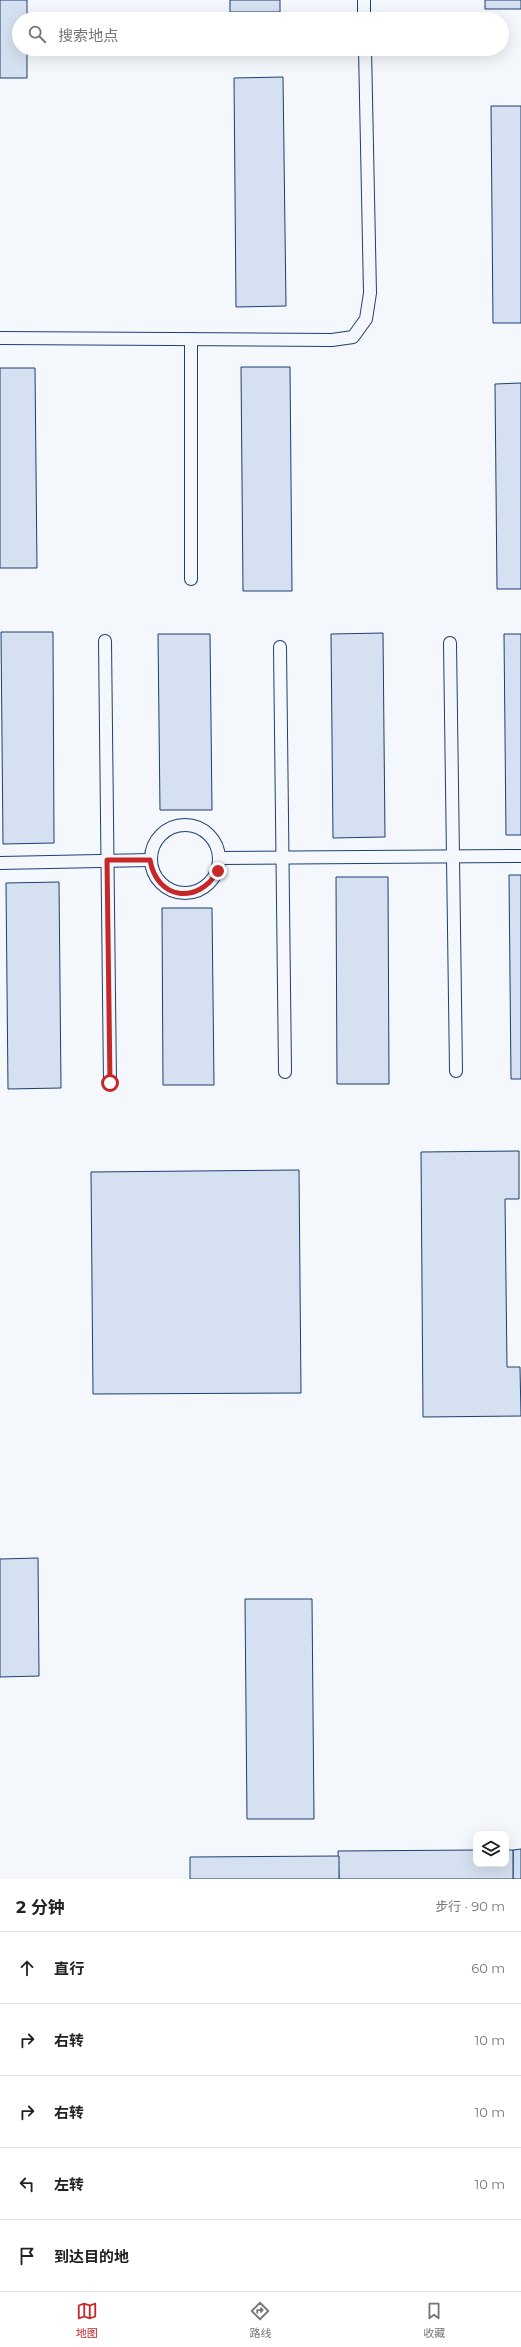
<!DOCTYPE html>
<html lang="zh">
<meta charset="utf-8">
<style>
body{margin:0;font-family:Montserrat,"Noto Sans SC",sans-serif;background:#f2f2f2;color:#222}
.controls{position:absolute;right:12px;bottom:12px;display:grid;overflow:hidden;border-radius:8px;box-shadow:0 4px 16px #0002}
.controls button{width:36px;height:36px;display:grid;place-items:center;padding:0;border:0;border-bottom:1px solid #e0e0e0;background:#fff;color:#222;font:20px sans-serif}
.stop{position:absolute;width:12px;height:12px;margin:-9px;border:3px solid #c62828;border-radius:50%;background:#fff}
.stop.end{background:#c62828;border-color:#fff;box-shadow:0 1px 4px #0008}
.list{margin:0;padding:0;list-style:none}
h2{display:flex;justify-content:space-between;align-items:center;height:52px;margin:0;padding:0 16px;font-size:17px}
h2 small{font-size:13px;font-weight:400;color:#767676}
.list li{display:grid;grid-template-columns:26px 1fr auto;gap:12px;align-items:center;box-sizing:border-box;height:72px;padding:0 16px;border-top:1px solid #e0e0e0}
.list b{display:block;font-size:15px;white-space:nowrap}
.list em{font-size:13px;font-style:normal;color:#767676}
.icon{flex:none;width:22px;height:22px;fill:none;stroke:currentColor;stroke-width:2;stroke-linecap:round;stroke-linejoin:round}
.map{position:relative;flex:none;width:521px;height:1879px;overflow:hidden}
.search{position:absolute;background:#fff;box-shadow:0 4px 16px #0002;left:12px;right:12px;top:12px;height:44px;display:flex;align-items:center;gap:10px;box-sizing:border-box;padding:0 14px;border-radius:22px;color:#767676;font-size:15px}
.sheet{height:412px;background:#fff}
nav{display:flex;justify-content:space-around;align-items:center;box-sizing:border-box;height:56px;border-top:1px solid #e0e0e0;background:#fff;font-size:11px;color:#767676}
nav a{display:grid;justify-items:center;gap:2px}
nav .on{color:#c62828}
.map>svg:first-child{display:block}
.building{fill:#d5e0f0;stroke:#1d3f73}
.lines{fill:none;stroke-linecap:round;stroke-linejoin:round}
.lane-casing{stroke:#1d3f73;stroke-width:14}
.lane{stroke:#f4f7fb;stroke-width:12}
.route{stroke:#c62828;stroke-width:5}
</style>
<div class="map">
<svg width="521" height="1879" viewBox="0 0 521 1879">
<rect width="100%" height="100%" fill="#f4f7fb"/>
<g class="building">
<polygon points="0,0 27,0 27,19 19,19 19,49 27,49 27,78 0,78"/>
<rect x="230" y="0" width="50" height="12"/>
<rect x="485" y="0" width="36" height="9"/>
<polygon points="283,77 286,306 236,307 234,78"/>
<polygon points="491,106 521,106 521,323 493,323"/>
<polygon points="241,367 290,367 292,591 243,591"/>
<polygon points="0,368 35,368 37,568 0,568"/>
<polygon points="521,383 521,589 497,589 495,384"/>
<polygon points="1,632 53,632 54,843 3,844"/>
<polygon points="383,633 385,837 333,838 331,634"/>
<polygon points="158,634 210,634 212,810 160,810"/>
<polygon points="504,634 521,634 521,835 506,835"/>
<polygon points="509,875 521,875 521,1079 511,1079"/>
<polygon points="336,877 388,877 389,1084 337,1084"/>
<polygon points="59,882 61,1088 8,1089 6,883"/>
<polygon points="162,908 212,908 214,1085 163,1085"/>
<polygon points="519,1151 519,1199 505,1199 507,1367 520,1367 521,1416 423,1417 421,1152"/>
<polygon points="299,1170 301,1393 93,1394 91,1172"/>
<polygon points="38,1558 39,1676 0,1677 0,1559"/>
<polygon points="245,1599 312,1599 314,1819 247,1819"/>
<polygon points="521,1849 521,1879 513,1879 513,1850"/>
<polygon points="476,1850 476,1864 506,1864 506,1850 513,1850 513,1879 339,1879 338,1851"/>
<polygon points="339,1856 339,1879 190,1879 190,1857"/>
</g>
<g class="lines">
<defs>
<g id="lane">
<polyline points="364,0 364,19"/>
<polyline points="0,338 332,340 353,337 366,319 370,293 365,49"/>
<polyline points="191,339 191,579"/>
<polyline points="105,641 110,1083"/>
<polyline points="450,643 456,1071"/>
<polyline points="280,647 285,1072"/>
<circle cx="185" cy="859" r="34"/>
<polyline points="220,858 521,856"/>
<polyline points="0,863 150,860"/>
</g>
</defs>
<use href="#lane" class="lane-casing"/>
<use href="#lane" class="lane"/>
</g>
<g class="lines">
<path class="route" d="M110,1083L107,860H150C157,900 198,905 218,871"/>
</g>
</svg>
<div class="controls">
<button><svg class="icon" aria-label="layers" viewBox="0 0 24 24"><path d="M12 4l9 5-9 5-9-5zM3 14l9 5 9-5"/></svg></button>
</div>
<div class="stop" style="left:110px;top:1083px"></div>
<div class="stop end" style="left:218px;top:871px"></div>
<div class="search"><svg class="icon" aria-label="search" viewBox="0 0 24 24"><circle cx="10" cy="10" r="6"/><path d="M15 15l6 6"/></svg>搜索地点</div>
</div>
<section class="sheet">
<h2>2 分钟<small>步行 · 90 m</small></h2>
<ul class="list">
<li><svg class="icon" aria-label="ahead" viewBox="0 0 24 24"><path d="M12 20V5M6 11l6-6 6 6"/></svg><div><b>直行</b></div><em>60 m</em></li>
<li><svg class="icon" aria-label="right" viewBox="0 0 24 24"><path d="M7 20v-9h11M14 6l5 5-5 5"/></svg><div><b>右转</b></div><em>10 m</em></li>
<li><svg class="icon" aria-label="right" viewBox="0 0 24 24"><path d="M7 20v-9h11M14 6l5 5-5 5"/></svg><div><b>右转</b></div><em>10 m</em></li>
<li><svg class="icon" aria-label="left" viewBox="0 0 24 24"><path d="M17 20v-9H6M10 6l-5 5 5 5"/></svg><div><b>左转</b></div><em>10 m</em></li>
<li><svg class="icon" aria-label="arrive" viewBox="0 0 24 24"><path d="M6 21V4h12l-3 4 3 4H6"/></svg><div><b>到达目的地</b></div></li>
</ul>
</section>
<nav>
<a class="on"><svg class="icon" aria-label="map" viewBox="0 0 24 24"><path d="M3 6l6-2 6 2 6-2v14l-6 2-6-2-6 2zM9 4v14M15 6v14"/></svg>地图</a>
<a><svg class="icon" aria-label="directions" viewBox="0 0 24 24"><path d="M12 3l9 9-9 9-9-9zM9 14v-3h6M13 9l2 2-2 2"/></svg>路线</a>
<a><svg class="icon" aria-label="saved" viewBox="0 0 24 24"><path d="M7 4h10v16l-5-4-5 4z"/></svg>收藏</a>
</nav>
